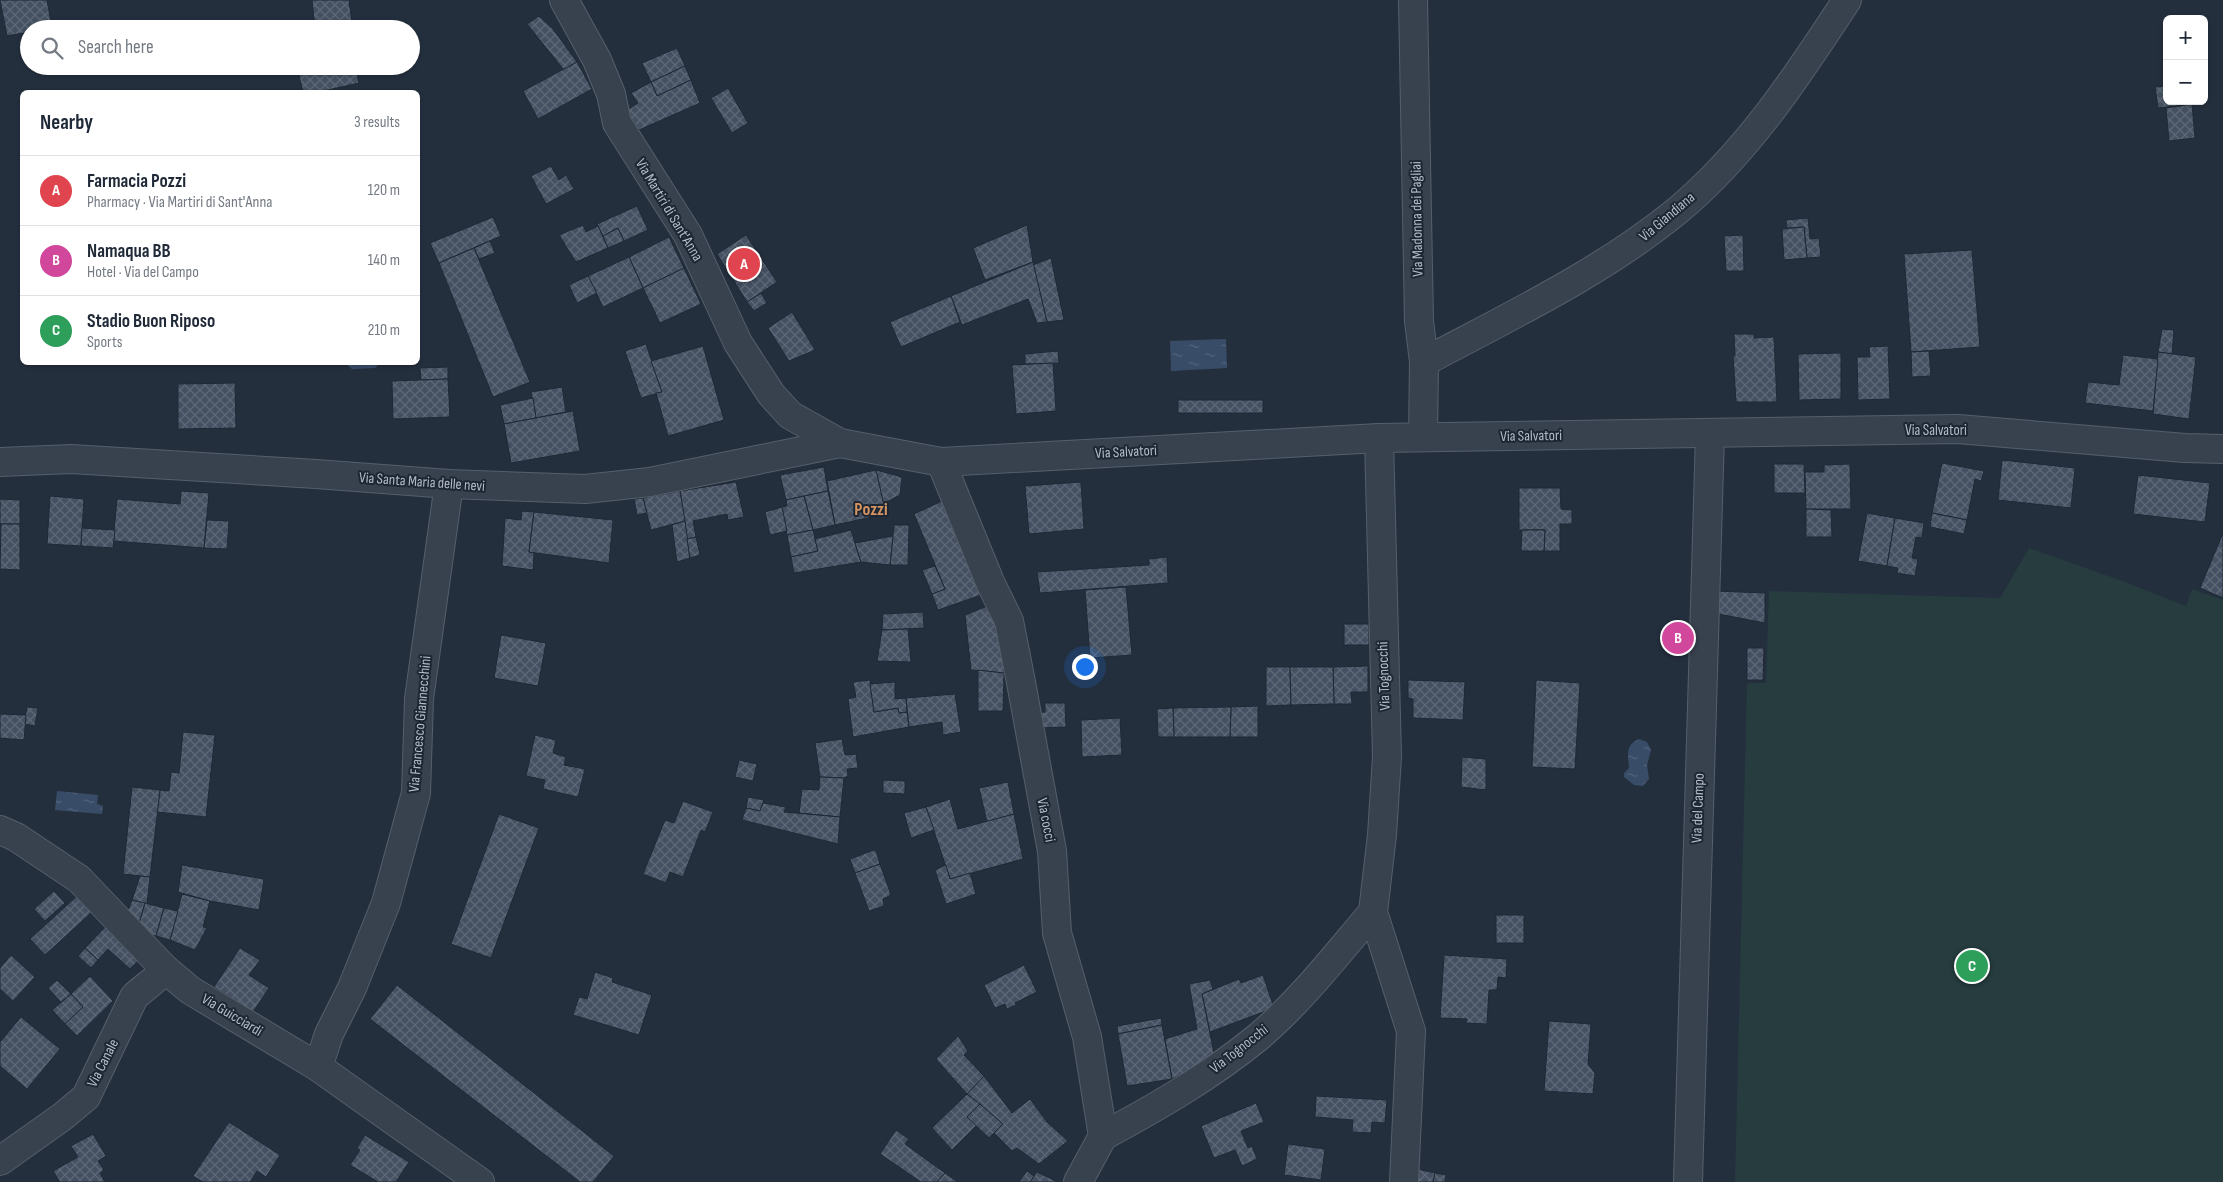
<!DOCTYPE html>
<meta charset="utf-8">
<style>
body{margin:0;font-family:"Sofia Sans Condensed",sans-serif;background:#f2f2f3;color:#1f2937}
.controls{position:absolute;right:15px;top:15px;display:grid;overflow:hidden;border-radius:8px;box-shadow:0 1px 4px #0004}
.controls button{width:45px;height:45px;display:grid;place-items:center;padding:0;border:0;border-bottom:1px solid #e0e1e3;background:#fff;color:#1f2937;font:25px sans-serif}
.you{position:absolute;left:1084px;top:666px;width:18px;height:18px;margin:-12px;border:4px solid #fff;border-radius:50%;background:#1a73e8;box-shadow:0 0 0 8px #1a73e833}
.badge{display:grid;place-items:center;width:32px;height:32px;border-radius:50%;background:#4f688e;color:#fff;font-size:16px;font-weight:700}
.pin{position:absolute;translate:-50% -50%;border:2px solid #fff;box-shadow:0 1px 5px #0006}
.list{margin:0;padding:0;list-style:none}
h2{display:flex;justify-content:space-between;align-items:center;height:65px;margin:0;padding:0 20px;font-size:21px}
h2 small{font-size:16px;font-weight:400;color:#747a83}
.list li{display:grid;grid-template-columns:32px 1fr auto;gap:15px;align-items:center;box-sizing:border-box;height:70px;padding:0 20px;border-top:1px solid #e0e1e3}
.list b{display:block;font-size:19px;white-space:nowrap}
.list p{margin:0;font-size:16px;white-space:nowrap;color:#747a83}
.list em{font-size:16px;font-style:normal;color:#747a83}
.icon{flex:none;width:28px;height:28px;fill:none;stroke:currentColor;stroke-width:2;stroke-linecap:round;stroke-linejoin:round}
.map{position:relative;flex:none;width:2223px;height:1182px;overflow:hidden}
.search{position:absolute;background:#fff;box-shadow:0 1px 4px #0004;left:20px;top:20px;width:400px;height:55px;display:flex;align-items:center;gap:12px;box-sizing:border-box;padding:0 18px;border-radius:28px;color:#747a83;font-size:19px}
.panel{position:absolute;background:#fff;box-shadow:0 1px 4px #0004;left:20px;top:90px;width:400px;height:275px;border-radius:8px}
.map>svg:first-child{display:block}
.pitch{fill:#263c3f}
.water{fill:url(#water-ripples)}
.building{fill:url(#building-cross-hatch);stroke:#1f2835}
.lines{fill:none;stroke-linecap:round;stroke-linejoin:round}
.minor-casing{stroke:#565f6c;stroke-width:30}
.minor{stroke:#38414e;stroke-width:28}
.labels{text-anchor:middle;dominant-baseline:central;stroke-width:4;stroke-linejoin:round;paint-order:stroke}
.street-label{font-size:15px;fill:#b4bcc9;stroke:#1d2633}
.quarter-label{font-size:18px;font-weight:bold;fill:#d59563;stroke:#1d2633}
</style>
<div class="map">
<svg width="2223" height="1182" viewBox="0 0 2223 1182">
<defs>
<pattern id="water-ripples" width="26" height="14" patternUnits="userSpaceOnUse" patternTransform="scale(1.25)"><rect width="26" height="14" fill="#394c67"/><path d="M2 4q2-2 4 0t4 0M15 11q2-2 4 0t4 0" fill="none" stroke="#53647b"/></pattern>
<pattern id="building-cross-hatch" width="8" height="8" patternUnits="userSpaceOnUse" patternTransform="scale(1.25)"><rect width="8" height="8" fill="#455162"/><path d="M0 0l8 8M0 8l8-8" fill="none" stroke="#5d6877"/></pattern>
</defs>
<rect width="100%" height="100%" fill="#242f3e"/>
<polygon class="pitch" points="2029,548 2125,582 2186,606 2192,589 2223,600 2223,1182 1735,1182 1747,683 1766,683 1769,591 2000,598"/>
<g class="water">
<polygon points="1226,339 1227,368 1171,371 1170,341"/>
<polygon points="345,363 345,362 380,363 375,368 352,369"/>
<path d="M1639,739L1647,742L1651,750L1647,765L1649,779L1643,786L1634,785L1624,777V773L1629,768C1628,755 1625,745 1639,739Z"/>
<polygon points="57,791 98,795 97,804 103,806 102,814 55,810"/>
</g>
<g class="building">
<polygon points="0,0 47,0 52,27 29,29 29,32 7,36"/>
<polygon points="312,0 349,0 353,29 315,29"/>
<polygon points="539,16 553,29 577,62 564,70 527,24"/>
<polygon points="76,21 78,29 60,29 60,25"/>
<polygon points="677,48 685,66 651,82 642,63"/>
<polygon points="577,62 592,89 538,119 523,91"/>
<polygon points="322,66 355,66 359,83 319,92 303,92 298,72"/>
<polygon points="685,66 691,80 657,96 651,82"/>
<polygon points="691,80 700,103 639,130 626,111 638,103 631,93 651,82 657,96"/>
<polygon points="2167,86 2167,101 2202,101 2203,103 2158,108 2155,87"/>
<polygon points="728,88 748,123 732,133 711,98"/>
<polygon points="2192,104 2195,138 2169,141 2166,108"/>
<polygon points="551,166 559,180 566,175 574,189 546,204 531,176"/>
<polygon points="637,206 648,230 624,241 618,228 603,236 597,224"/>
<polygon points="493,217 501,236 439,263 430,243"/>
<polygon points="1808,218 1810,239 1819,238 1821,257 1807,258 1804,227 1787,228 1786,220"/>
<polygon points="583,225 586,232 598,226 608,248 576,262 559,235"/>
<polygon points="1027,225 1033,262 985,280 973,248"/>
<polygon points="1804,227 1807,258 1784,260 1782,229"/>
<polygon points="618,228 624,241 608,248 603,236"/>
<polygon points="746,235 777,282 747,302 717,254"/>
<polygon points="1743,235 1744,271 1726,271 1724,236"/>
<polygon points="669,237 684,268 643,288 629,257"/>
<polygon points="490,241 495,253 479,259 474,248"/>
<polygon points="474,248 530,382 493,397 439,263"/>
<polygon points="1972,250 1980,347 1911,352 1904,254"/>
<polygon points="629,257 643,288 603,307 588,276"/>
<polygon points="1051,258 1064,320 1047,322 1033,265"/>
<polygon points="1033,262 1047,322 1037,323 1028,299 962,325 951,296"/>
<polygon points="684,268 701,304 660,323 643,288"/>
<polygon points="588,276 597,293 577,303 569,285"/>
<polygon points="761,293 767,303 754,311 747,302"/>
<polygon points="951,296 960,322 901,347 890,322"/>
<polygon points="792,312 815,350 789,361 768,328"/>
<polygon points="2162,329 2174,330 2172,354 2158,352"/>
<polygon points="1734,334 1754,334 1754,338 1774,337 1777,402 1736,402 1733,356 1735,356"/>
<polygon points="646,344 662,392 641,398 625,351"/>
<polygon points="703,346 724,420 668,436 656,393 662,392 651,361"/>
<polygon points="1888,346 1890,399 1858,400 1857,357 1870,357 1869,347"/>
<polygon points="1058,351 1059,363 1025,364 1025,354"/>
<polygon points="1929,351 1931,376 1912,377 1911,352"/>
<polygon points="2158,352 2196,357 2189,419 2153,414"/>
<polygon points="1841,353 1841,399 1799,400 1798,354"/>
<polygon points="2123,355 2158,359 2153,411 2085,403 2088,382 2119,385"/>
<polygon points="1053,363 1056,411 1016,414 1012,365"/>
<polygon points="448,367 448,379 421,380 420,368"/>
<polygon points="448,379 450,417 393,419 392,381"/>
<polygon points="235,383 236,428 178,429 178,384"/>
<polygon points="562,387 566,412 536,418 531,392"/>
<polygon points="533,398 536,418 504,424 500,405"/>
<rect x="1178" y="400" width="85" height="13"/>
<polygon points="573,411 580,451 511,463 504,424"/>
<polygon points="2002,460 2075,468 2071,508 1998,500"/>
<polygon points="1942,463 1984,471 1981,481 1975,479 1967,520 1932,513"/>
<polygon points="1774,464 1804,464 1805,493 1774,493"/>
<polygon points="1850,464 1851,509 1806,509 1805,472 1824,472 1824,465"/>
<polygon points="824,467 828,491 786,500 780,475"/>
<polygon points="876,470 902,477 900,495 883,504"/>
<polygon points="876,470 886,514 835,525 827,481"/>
<polygon points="2138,475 2210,483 2205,522 2133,514"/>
<polygon points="736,482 744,517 728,520 727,514 693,521 696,537 687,539 680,491"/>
<polygon points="1081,482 1084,529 1029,534 1025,486"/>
<polygon points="1519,488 1560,488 1561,509 1572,510 1572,524 1560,524 1560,551 1544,551 1545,530 1519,530"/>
<polygon points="181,491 209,493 204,548 113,541 117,499 180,504"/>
<polygon points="680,491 685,521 651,530 643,498"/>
<polygon points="828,491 835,525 813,530 804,496"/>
<polygon points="50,496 84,499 81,546 47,544"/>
<polygon points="804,496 813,530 787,535 782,507 787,506 786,500"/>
<polygon points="643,498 647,513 637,515 634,499"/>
<polygon points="0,499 20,500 20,524 0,524"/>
<polygon points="942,501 984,594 938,610 932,594 945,589 914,514"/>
<polygon points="782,507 787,531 770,535 765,512"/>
<polygon points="1806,509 1831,510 1832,537 1806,537"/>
<polygon points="522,511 534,512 529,552 534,553 533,570 502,566 505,518 521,520"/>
<polygon points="534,512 613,520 609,563 529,552"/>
<polygon points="1867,513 1895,518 1887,566 1858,561"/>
<polygon points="1932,513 1967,520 1964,534 1930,527"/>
<polygon points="1895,518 1924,523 1922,538 1916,537 1912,558 1918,559 1915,576 1897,573 1898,568 1887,566"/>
<polygon points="207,520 229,521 227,549 204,548"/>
<polygon points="685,521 690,558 677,562 672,525"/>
<polygon points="1,524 20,524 20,570 0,569"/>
<polygon points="894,525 909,525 908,565 890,565"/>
<polygon points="82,528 115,530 113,548 81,546"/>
<polygon points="813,530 818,551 791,557 787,535"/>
<polygon points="851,530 861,562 794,573 791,557 818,551 815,539"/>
<polygon points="1522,530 1545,530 1544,551 1521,551"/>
<polygon points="2223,533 2223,598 2200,588"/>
<polygon points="893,536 890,565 861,562 855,543"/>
<polygon points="696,537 700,555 690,558 687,539"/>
<polygon points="1167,557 1168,583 1040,593 1037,572 1149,565 1149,559"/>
<polygon points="935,566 945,589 932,594 922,570"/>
<polygon points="1126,587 1132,655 1090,658 1085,590"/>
<polygon points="1714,591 1765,593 1765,623 1713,613"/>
<polygon points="990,605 997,623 1003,652 1004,673 971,670 965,615"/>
<polygon points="923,612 924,628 882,630 883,614"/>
<rect x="1344" y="624" width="25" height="21"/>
<polygon points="908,629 911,662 877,661 882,630"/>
<polygon points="501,635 546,643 538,686 494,678"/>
<polygon points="1747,648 1764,648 1763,680 1747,680"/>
<polygon points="1368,666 1368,692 1351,692 1352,704 1334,704 1333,667"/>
<polygon points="1266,667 1290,667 1291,705 1266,706"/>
<polygon points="1290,667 1333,667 1334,704 1291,705"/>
<polygon points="978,670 1004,673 1003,711 978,711"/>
<polygon points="870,680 874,712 898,708 899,713 907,712 909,727 853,737 848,699 856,697 853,682"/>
<polygon points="1408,680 1465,682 1463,720 1413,718 1413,699 1408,698"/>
<polygon points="1536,680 1580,683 1575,769 1532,767"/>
<polygon points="895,682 895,699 906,698 907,712 899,713 898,708 874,712 870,684"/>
<polygon points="955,694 961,732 943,735 942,722 909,727 906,698"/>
<polygon points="1045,703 1065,703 1066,727 1036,728 1033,713 1045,712"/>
<polygon points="1258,706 1258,737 1230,737 1231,707"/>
<polygon points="27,707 38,708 35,726 24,724"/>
<polygon points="1231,707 1230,737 1174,737 1173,708"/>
<polygon points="1173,708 1174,737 1158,737 1157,709"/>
<polygon points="0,714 26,715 24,740 0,738"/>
<polygon points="1120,718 1122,755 1082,757 1081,720"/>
<polygon points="183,732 215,735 206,817 157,812 160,790 169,791 171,772 179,773"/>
<polygon points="535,735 556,740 553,753 566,757 564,765 585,769 578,797 543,789 545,780 526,776"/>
<polygon points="842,739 845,755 856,754 858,768 847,769 848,776 844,778 820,777 815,743"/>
<polygon points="1462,757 1486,759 1486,790 1461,787"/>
<polygon points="739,760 757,764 753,781 735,777"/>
<polygon points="820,777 844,778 840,817 799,813 802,789 819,790"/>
<polygon points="883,780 905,781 905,794 883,793"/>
<polygon points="1008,782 1014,814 987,822 979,788"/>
<polygon points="132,787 160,790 150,877 123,874"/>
<polygon points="748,797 764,800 760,811 746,808"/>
<polygon points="950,799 958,829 1014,814 1023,859 950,879 926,807"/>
<polygon points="683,801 713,812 705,832 701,830 683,877 670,872 666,883 643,874 665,820 674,823"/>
<polygon points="763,803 786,807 784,812 840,817 838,844 742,820 746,808 760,811"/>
<polygon points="926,807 934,830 911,838 904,813"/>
<polygon points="499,814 539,828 491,958 451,944"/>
<polygon points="874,850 876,851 880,864 855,873 850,859"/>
<polygon points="880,864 891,895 883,899 884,906 869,911 855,873"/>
<polygon points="182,865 264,879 259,910 210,901 178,892"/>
<polygon points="946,865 950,879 970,873 976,894 946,904 935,870"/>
<polygon points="140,876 150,877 147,904 132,900"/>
<polygon points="54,891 65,903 45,921 34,909"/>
<polygon points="182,894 210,901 203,927 207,928 195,950 170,940"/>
<polygon points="78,895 93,911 45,955 30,939"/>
<polygon points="132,900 145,903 137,931 125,918"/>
<polygon points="145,903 164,908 156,936 137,931"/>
<polygon points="164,908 178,911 170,940 156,936"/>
<rect x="1496" y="915" width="28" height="28"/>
<polygon points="107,925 141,958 130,969 108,949 98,960 85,948"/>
<polygon points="85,948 98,960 91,968 78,956"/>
<polygon points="240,948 260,960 249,975 269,988 253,1012 214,987"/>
<polygon points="11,955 35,977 13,1001 0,989 0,968"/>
<polygon points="1444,955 1507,959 1506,978 1498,977 1497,990 1489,990 1487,1024 1466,1023 1467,1019 1440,1018"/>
<polygon points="1024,965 1037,992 1015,1003 1016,1005 1007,1009 1005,1004 995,1008 984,985"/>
<polygon points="595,972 613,978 612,982 652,995 639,1035 573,1015 579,997 587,999"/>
<polygon points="1263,975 1274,1008 1210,1032 1202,994 1239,979 1241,983"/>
<polygon points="90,976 113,1001 77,1036 65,1024 83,1007 71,994"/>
<polygon points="57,980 71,994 61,1002 48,988"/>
<polygon points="1210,980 1213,989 1202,994 1215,1058 1172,1079 1165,1039 1197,1029 1189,984"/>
<polygon points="397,985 614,1156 593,1182 580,1182 370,1019"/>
<polygon points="71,994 83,1007 65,1024 52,1010"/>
<polygon points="21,1017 60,1049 27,1089 0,1066 0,1042"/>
<polygon points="1161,1018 1162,1025 1118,1034 1117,1026"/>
<polygon points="1549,1021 1591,1024 1588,1064 1595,1073 1593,1094 1544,1091"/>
<polygon points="1162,1025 1172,1079 1127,1086 1118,1034"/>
<polygon points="958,1036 968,1051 964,1055 984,1076 967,1094 936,1059"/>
<polygon points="984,1076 1012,1113 1030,1099 1047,1122 1068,1141 1039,1164 1017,1148 1012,1151 994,1133 1003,1124 967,1094"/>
<polygon points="967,1094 980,1104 967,1117 977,1125 952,1150 932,1128"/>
<polygon points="1316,1096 1387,1100 1385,1123 1372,1122 1371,1133 1352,1132 1353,1120 1315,1117"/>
<polygon points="1256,1103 1264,1122 1241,1131 1248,1148 1252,1146 1257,1159 1242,1166 1235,1150 1214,1158 1201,1126"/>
<polygon points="980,1104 1003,1124 989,1138 967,1117"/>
<polygon points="229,1122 280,1155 266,1177 257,1171 250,1182 203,1182 193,1176"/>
<polygon points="896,1130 909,1139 905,1144 945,1173 937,1182 921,1182 880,1154"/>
<polygon points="93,1134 106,1156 98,1161 104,1170 100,1173 105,1182 60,1182 53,1171 78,1157 71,1146"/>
<polygon points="365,1135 409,1162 396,1182 378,1182 350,1165 360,1150 357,1148"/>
<polygon points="1288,1144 1325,1149 1321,1180 1284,1175"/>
<polygon points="1417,1169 1435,1173 1433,1182 1416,1182"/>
<polygon points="1027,1171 1034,1176 1030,1182 1019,1182"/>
<polygon points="1037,1172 1058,1182 1030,1182"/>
<polygon points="945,1173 958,1182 937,1182"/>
<polygon points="1435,1173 1446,1175 1445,1182 1433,1182"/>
</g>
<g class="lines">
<defs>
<g id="minor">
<polyline points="564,0 597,60 611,94 617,123 688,235 738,343 771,394 790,415 840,443 941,462 1379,438 1958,429 2185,448 2223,449"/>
<polyline points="1413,0 1419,321 1424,362 1423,437"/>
<path d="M1424,362C1510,316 1601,273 1677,211C1747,153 1798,75 1847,0"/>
<polyline points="1379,438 1387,757 1382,835 1373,912 1411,1031 1404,1182"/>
<polyline points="0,462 71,459 316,474 449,484 585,489 650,482 840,443"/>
<polyline points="941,462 990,582 1009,621 1020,677 1052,851 1057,933 1087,1037 1103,1136 1078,1182"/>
<polyline points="0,830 16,837 79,879 165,969 190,990 318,1067 480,1182"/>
<polyline points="318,1067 329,1034 352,988 386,903 416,793 419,699 449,484"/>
<path d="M1103,1136C1157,1107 1209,1077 1257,1038C1301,1001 1336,955 1373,912"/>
<path d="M0,1161L62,1117L86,1097L134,997C144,987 157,980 165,969"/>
<polyline points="1688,1182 1710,434"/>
</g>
</defs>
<use href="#minor" class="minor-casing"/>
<use href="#minor" class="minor"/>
</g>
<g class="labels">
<g class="street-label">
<text transform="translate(669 210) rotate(59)">Via Martiri di Sant'Anna</text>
<text transform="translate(1667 217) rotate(-40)">Via Giandiana</text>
<text transform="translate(1417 219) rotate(-91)">Via Madonna dei Pagliai</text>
<text x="1936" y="430">Via Salvatori</text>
<text transform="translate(1531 436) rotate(-1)">Via Salvatori</text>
<text transform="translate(1126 452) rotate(-3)">Via Salvatori</text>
<text transform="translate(422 482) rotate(4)">Via Santa Maria delle nevi</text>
<text transform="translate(1384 676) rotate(-92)">Via Tognocchi</text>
<text transform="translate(420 724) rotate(-85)">Via Francesco Giannecchini</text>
<text transform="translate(1698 808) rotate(-88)">Via del Campo</text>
<text transform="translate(1046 820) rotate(79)">Via cocci</text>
<text transform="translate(232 1015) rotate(31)">Via Guicciardi</text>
<text transform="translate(1239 1049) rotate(-38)">Via Tognocchi</text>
<text transform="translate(103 1063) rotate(-63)">Via Canale</text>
</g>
<g class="quarter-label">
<text x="871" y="509">Pozzi</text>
</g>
</g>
</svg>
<div class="controls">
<button>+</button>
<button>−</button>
</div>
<div class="you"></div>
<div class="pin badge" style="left:744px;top:264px;background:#e0444e">A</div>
<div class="pin badge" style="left:1678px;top:638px;background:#d1479c">B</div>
<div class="pin badge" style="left:1972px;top:966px;background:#2e9e5b">C</div>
<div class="search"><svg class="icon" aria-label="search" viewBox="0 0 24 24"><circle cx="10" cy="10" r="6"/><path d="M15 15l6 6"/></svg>Search here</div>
<section class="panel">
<h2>Nearby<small>3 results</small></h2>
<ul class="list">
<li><span class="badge" style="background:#e0444e">A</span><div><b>Farmacia Pozzi</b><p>Pharmacy · Via Martiri di Sant'Anna</p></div><em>120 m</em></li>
<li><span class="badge" style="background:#d1479c">B</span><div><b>Namaqua BB</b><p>Hotel · Via del Campo</p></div><em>140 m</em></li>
<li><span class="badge" style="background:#2e9e5b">C</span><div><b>Stadio Buon Riposo</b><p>Sports</p></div><em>210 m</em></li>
</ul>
</section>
</div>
